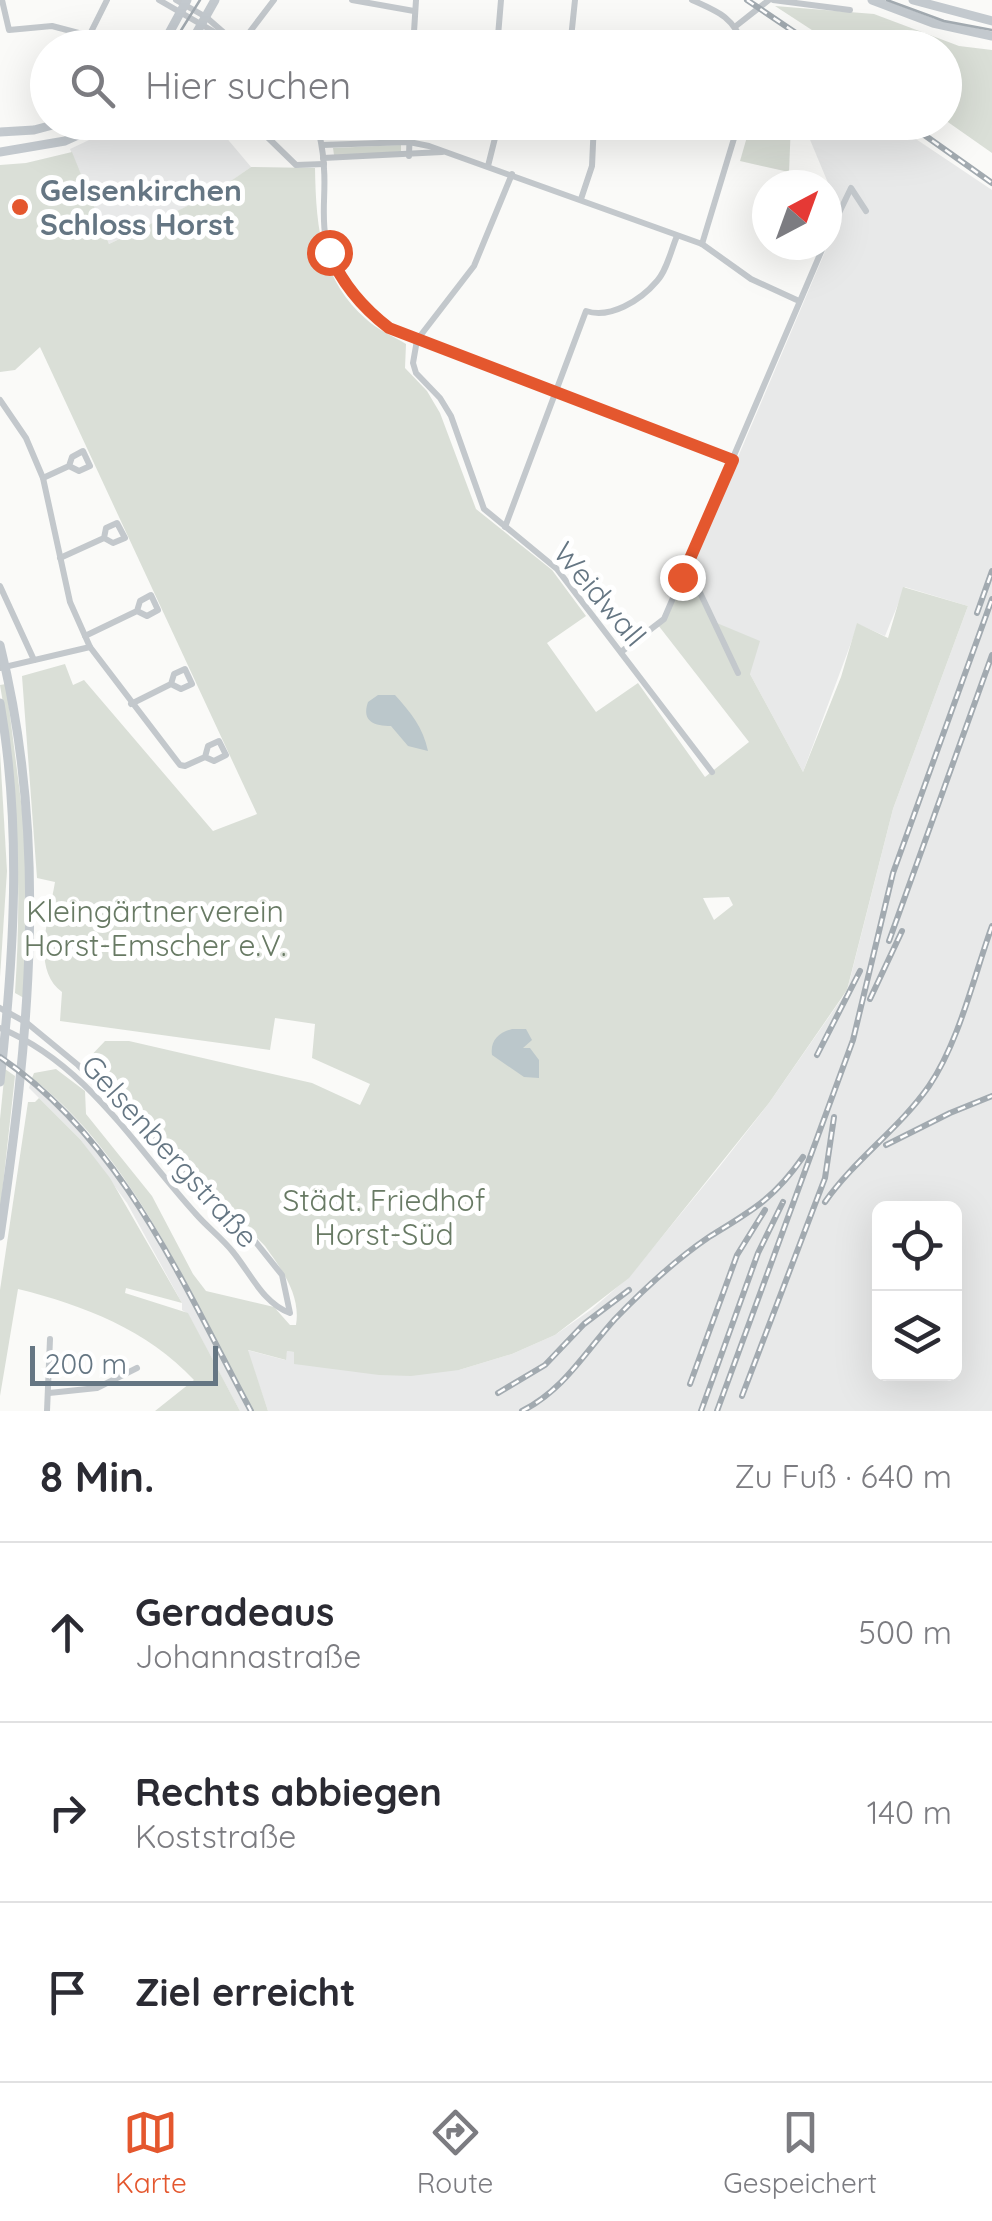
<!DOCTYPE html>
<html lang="de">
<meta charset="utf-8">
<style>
body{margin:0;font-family:Quicksand,sans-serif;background:#f7f7f7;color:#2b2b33}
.controls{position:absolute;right:30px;bottom:30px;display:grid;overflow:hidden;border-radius:15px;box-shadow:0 10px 40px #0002}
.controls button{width:90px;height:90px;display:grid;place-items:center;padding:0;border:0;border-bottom:2px solid #e1e1e2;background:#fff;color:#2b2b33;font:50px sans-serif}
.compass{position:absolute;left:752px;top:170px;width:90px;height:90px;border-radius:50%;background:#fff;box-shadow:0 10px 40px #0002;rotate:41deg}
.scale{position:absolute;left:30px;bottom:25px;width:188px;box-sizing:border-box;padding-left:10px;border:5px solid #657683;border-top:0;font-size:28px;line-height:35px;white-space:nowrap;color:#657683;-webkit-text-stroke:8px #fff;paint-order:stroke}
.stop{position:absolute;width:30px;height:30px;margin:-22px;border:8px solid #e4572e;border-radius:50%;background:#fff}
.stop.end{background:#e4572e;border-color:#fff;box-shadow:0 2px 10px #0008}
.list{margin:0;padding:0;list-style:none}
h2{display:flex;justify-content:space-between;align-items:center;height:130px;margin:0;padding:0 40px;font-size:42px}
h2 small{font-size:32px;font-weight:400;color:#7c7c81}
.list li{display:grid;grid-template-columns:65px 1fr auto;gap:30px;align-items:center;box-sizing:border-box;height:180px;padding:0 40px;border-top:2px solid #e1e1e2}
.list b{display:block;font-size:38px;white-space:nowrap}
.list p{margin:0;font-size:32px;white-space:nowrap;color:#7c7c81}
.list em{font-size:32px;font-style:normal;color:#7c7c81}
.icon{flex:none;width:55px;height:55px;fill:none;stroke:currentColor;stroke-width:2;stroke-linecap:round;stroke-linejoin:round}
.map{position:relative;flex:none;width:992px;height:1411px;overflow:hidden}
.search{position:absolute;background:#fff;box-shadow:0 10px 40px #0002;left:30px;right:30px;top:30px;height:110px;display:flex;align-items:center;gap:25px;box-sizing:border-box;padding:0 35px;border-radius:55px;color:#7c7c81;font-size:38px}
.sheet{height:670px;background:#fff}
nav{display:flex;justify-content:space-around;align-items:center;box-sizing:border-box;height:140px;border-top:2px solid #e1e1e2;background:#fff;font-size:28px;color:#7c7c81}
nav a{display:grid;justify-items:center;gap:5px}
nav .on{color:#e4572e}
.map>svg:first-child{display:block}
.built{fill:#e8e9e9;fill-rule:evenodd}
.green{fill:#dadfd7;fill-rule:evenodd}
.water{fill:#bbc7cb}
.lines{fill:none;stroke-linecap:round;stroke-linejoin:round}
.minor{stroke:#c3c8cc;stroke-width:6}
.major{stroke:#c3c9ce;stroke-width:9}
.tram{stroke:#a2aab0;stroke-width:2.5}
.rail-casing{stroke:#a2aab0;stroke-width:6}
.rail{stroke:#fff;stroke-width:2.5;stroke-dasharray:8;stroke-linecap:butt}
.route{stroke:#e4572e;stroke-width:12}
.poi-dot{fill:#e4572e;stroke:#fff;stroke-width:4}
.labels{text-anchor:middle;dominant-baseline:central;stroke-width:10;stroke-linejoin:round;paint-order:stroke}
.poi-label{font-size:30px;font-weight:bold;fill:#657683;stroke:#fff;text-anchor:start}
.street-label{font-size:30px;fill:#657683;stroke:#fff}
.park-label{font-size:30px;fill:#687a64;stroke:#fff}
</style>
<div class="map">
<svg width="992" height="1411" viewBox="0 0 992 1411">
<rect width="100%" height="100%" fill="#fafaf8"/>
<g class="built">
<polygon points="125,123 224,123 219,129 251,167 213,194 109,244 70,149"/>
<path d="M803,123H892L992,190V1411H268L247,1350L285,1360L287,1351L459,1370L512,1354L555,1335L592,1309L629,1277L720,1166L769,1103L847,991L893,809L968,606L905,587L885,636L858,624L803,772L750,674L682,577L738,457L841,214ZM880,1208H954V1374H880Z"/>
<polygon points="32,1078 77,1119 132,1189 253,1411 240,1411 188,1314 182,1310 182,1303 127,1203 80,1139 29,1088"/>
</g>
<g class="green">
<polygon points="775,6 874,14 959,46 992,50 992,153 945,120 944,48 838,47"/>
<polygon points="751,123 791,123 789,172 740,161"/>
<polygon points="401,145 401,153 334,155 333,148"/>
<path d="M72,152L109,244L212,194L251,167L315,168C316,225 320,279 366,319C378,330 393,336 406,344L405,368L427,391L440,413L476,509L552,570L586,616L547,643L596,712L638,683L705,777L749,742L658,625L682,577L695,582L712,621L760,641L750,674L803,772L841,677L857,623L888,638L903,587L968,606L893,809L847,990L769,1103L629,1278L555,1335L512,1354L459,1370L411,1376L379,1375L294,1364V1352L287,1351L286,1360L248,1350L268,1411H253C191,1297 136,1159 32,1078L34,1073L56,1069L85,1091L86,1114L152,1196L193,1274L206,1291L274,1307L290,1325H296C301,1295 282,1270 265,1246L85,1062L105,1041H129L312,1083L360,1105L370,1084L312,1058L315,1024L275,1018L270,1050L60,1021L62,992C30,969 50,914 55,882L37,878L22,676L65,664L73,685L84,680L213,831L257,814L40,347L15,370L0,372V165L26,163ZM729,897L733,905L714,920L703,898Z"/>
<path d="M6,684L24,825L27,884L24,998L15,993C22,889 18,788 0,685Z"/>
<polygon points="0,752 7,871 0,977"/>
<polygon points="5,1069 15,1076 0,1212 0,1119"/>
<path d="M39,1098L80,1139L110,1178L182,1303L126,1288L125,1293L188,1313L240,1411H155L194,1380C148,1330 83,1305 18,1289L0,1396V1290L28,1102H35Z"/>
</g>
<g class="water">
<path d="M378,695H395C411,713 423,727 428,751L408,746L391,726C375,726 361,722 368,702Z"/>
<path d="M512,1029H526L532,1040L523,1048H530L539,1060V1078L524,1077L492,1055C490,1041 498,1033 512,1029Z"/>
</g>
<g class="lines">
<g class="minor">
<polyline points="2,0 9,30 52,26 90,36"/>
<polyline points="159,0 242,48"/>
<polyline points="176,0 206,17 238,45"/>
<polyline points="352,0 414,11"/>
<path d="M692,0C720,12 734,18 745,48"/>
<polyline points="773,0 850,10"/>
<polyline points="736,26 769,0"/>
<polyline points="239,46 274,0"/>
<polyline points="83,48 107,0"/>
<polyline points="413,48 416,0"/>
<polyline points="497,48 501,0"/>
<polyline points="570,48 575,0"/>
<polyline points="264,122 258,128 296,165 324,164"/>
<path d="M317,122C320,138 324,153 324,169C326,192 321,216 326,240C334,287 376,322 417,340L733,459"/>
<polyline points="322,145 409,142 429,146 702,244 751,279 799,301"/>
<polyline points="409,156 410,122"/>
<polyline points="323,158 442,152"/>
<polyline points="488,166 499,122"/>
<polyline points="512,174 474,266 417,340 413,363 416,373 440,398 451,416 484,509 557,569 712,772"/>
<polyline points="581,199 592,166 594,122"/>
<polyline points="827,238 851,188 866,211"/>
<polyline points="702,244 739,122"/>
<polyline points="0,400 26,438 43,478 70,602 90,647 180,765 185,766 205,757 214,761 226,755 219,741 208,746 205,757"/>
<polyline points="43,478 69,466 79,471 90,466 83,451 72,457 69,466"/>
<path d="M505,527L586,311C610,319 640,301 657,281C667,270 671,250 677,236"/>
<polyline points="60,558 104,538 113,543 125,538 117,523 106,528 104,538"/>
<polyline points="682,577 695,582 738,673"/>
<polyline points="0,586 34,660"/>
<polyline points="85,636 137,611 147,616 158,610 151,595 140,601 137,611"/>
<polyline points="621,652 664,619 824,245"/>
<polyline points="0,668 90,647"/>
<polyline points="131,704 171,684 181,689 192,684 185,669 174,674 171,684"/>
<path d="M0,1008L27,1023L78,1065L250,1235L282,1275L290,1313C263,1303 251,1274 233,1252C222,1238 207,1227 195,1213C135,1147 86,1063 0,1028"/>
<polyline points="49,1393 97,1388 137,1368"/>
<polyline points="47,1411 50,1339"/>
</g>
<g class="major">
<polyline points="872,0 933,23 992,36"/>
<polyline points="913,0 992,21"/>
<polyline points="161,48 187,0"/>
<polyline points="188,48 215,0"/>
<polyline points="0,132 34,130 64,122"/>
<polyline points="0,152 65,141 107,122"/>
<path d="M0,645C49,841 29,1039 0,1236"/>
<path d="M0,703C22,828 14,956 0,1082"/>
</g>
<g class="tram">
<polyline points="887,0 944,21 992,30"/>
<polyline points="170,48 200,0"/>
</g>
<defs>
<g id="rail">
<polyline points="747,0 818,48"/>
<polyline points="906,122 992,183"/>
<polyline points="977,613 992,571"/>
<polyline points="889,941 992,655"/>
<polyline points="870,999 902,931"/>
<polyline points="817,1055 860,971"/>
<path d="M0,1057C124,1142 182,1283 251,1411"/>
<polyline points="886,1145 950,1113 992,1096"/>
<path d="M825,1202C855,1159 899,1129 929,1086C959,1042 974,976 992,926"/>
<polyline points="690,1384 737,1255 765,1210"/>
<polyline points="498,1393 545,1365 584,1324 629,1290"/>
<polyline points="742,1396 825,1178 834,1117"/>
<path d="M522,1411C564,1390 585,1352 615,1319C644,1289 675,1260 709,1237C751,1211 773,1200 803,1157"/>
<polyline points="701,1411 758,1253 783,1202"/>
<polyline points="717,1411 853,1040 893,873 992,599"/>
</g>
</defs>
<use href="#rail" class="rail-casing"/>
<use href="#rail" class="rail"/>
</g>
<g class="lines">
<path class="route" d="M329,252C341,282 363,308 389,328L733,460L682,577"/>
</g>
<circle class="poi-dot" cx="20" cy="207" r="10"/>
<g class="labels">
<g class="poi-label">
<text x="40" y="190">Gelsenkirchen<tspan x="40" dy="34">Schloss Horst</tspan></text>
</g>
<g class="street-label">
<text transform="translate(600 594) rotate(50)">Weidwall</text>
<text transform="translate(170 1151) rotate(48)">Gelsenbergstraße</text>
</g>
<g class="park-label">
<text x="155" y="911">Kleingärtnerverein<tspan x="155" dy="34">Horst-Emscher e.V.</tspan></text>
<text x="384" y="1200">Städt. Friedhof<tspan x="384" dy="34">Horst-Süd</tspan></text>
</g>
</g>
</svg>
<div class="controls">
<button><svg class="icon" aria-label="locate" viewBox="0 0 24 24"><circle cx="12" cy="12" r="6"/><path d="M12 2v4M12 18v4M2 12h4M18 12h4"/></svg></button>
<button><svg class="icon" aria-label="layers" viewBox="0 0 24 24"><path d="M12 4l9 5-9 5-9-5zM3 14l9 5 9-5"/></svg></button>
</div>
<svg class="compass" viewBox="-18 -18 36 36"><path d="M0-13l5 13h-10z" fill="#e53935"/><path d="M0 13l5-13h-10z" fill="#7c7c81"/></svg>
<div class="scale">200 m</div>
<div class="stop" style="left:329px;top:252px"></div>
<div class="stop end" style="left:682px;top:577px"></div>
<div class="search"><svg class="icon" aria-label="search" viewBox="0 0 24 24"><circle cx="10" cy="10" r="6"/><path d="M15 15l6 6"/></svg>Hier suchen</div>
</div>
<section class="sheet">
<h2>8 Min.<small>Zu Fuß · 640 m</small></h2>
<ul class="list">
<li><svg class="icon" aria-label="ahead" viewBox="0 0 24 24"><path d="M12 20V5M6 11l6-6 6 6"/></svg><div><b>Geradeaus</b><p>Johannastraße</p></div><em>500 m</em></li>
<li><svg class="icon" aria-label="right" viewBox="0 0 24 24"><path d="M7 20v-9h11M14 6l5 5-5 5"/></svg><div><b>Rechts abbiegen</b><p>Koststraße</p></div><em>140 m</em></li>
<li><svg class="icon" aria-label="arrive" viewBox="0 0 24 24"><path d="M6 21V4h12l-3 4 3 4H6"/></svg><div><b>Ziel erreicht</b></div></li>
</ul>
</section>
<nav>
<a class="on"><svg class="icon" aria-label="map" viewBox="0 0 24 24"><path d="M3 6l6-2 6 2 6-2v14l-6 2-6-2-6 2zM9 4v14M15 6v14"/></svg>Karte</a>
<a><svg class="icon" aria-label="directions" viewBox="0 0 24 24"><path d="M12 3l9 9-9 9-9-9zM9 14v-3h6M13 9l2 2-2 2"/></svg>Route</a>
<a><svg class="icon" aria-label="saved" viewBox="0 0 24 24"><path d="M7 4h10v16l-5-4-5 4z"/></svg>Gespeichert</a>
</nav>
